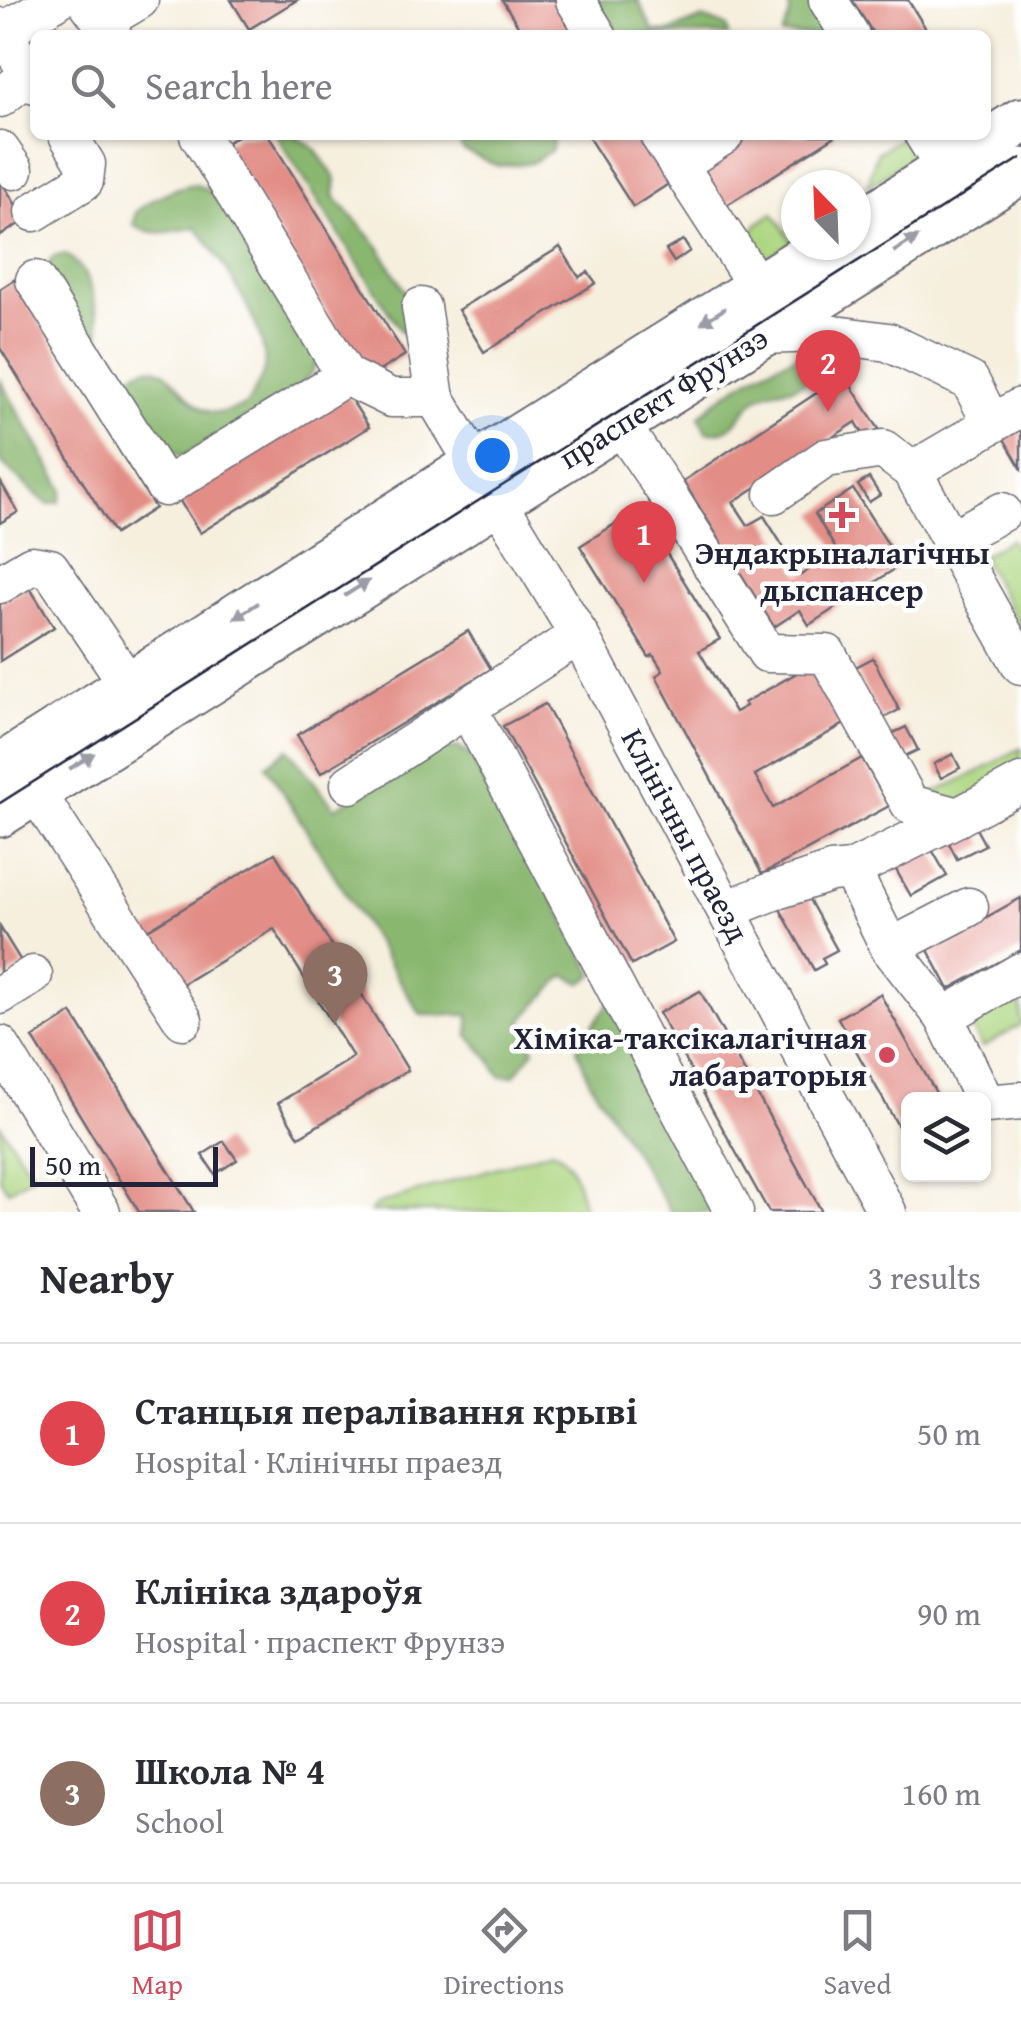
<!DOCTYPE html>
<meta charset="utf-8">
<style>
body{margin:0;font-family:"Gentium Book Plus",serif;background:#f7f7f7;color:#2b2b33}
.controls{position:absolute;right:30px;bottom:30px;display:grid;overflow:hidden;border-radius:15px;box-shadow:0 2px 8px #0004}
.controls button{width:90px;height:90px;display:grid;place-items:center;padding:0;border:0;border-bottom:2px solid #e1e1e2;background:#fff;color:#2b2b33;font:50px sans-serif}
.compass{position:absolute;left:781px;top:170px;width:90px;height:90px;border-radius:50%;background:#fff;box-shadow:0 2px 8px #0004;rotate:337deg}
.scale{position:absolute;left:30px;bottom:25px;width:188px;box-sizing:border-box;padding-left:10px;border:5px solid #22223b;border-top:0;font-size:28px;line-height:35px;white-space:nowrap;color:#22223b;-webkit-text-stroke:8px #fff;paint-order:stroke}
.you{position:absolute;left:492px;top:455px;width:35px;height:35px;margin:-25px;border:8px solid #fff;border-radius:50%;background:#1a73e8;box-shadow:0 0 0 15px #1a73e833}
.badge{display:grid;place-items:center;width:65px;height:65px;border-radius:50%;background:#d1495b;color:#fff;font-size:32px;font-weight:700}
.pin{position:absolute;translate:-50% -82px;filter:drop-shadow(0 2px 5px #0008)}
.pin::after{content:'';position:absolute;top:52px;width:35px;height:30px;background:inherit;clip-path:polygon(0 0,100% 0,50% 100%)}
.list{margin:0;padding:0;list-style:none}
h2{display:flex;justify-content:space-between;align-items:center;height:130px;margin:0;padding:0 40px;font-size:42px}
h2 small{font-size:32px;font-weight:400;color:#7c7c81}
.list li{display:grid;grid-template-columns:65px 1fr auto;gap:30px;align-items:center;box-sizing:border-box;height:180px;padding:0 40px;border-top:2px solid #e1e1e2}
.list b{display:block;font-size:38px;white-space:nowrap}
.list p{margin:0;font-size:32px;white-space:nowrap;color:#7c7c81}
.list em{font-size:32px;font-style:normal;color:#7c7c81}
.icon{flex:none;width:55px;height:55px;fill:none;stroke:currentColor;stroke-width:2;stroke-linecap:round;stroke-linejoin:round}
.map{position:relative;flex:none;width:1021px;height:1212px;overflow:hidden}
.search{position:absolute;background:#fff;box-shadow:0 2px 8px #0004;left:30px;right:30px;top:30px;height:110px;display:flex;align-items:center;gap:25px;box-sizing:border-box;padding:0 35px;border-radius:15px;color:#7c7c81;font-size:38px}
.sheet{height:670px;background:#fff}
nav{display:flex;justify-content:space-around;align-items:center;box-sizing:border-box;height:140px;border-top:2px solid #e1e1e2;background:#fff;font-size:28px;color:#7c7c81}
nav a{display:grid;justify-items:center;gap:5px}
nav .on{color:#d1495b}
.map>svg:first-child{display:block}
.green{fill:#add681;stroke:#687c5e;stroke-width:2.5}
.forest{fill:#8ab76f;stroke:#566c55;stroke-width:2.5}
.building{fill:#e28d86}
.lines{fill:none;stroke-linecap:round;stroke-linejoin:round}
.minor-casing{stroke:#6c6a74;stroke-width:41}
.major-casing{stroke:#6c6a74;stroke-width:49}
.minor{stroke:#fff;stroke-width:38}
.major{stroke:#fff;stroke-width:45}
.tram{stroke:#22223b;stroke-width:2.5}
.oneway{fill:#9c9ca7}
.poi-dot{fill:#d1495b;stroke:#fff;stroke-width:4}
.labels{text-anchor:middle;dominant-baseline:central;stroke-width:9;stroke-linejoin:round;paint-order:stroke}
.street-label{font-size:32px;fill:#22223b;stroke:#fff}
.poi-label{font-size:32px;font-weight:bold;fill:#22223b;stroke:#fff}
</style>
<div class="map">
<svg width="1021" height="1212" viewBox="0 0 1021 1212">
<rect width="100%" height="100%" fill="#fff"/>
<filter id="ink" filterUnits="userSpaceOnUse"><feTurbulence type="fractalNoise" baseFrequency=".01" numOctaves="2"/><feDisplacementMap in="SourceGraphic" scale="20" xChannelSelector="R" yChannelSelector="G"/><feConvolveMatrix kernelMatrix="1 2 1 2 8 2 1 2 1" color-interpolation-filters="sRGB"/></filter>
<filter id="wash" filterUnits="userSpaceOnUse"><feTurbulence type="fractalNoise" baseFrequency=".0048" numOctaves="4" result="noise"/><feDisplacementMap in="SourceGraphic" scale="40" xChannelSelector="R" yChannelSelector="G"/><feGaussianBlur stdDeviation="2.25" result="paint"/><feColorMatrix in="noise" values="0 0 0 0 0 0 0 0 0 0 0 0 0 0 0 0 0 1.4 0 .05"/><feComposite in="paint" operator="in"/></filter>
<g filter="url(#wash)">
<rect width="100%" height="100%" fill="#f6efde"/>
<g class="green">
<polygon points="905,135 910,135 921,151 867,187 877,153"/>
<polygon points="773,213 793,242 760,263 746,241 757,224"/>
<polygon points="1010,539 1014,548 1021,545 1021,630 981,556"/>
<polygon points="1021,748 1021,770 943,810 921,799 980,771"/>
<polygon points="1021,983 1021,1025 983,1047 965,1016"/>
<polygon points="0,1125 33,1175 8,1191 0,1179"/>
<path d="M552,1150C576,1160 578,1190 585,1212H370L376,1205Z"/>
</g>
<g class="forest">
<polygon points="588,0 638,0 653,31 669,32 703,18 727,27 728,35 613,35"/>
<polygon points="789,0 820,0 832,35 782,35 790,15"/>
<polygon points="276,135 295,135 314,148 336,179 334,196 379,247 409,298 412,339 400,330"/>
<polygon points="455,135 553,135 552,150 531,163 498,166 463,150"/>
<path d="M194,184L218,194L317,358L313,371L296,391L183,457C156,447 125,407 130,376C175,340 182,429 231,410C236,408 242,408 246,405C252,399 257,385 261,378C280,343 218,255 196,227C174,231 153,238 134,225L136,212C152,199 173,188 194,184Z"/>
<path d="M65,254C92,270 96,306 100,334L87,336L46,269L53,257Z"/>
<path d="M801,355L815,367L814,376C807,380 801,385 793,387C780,390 768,389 756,399C737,415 738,434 707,432L699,417C720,394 771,363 801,355Z"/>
<polygon points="0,380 63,489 60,502 47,504 0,462"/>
<polygon points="458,747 483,764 594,975 582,983 565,975 522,1020 534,1050 514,1076 500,1076 489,1058 469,1036 469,1015 421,1015 266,765 288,749 335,808 424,755"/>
<polygon points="613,997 720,1212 671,1212 589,1080 577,1048"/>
</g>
<g id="blocks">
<g class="building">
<polygon points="231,0 297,0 249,29"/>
<polygon points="502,0 558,0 580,35 524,35"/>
<polygon points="852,0 908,0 926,29 917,35 874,35"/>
<polygon points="239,135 268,135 405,355 368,378 223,145"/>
<polygon points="587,135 644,135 673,181 633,207"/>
<polygon points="747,135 837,135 719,210 693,169"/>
<polygon points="0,179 25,220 0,236"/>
<polygon points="683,240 690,251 674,262 666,250"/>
<polygon points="560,247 579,277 588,272 596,283 484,352 458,310"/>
<polygon points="14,280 155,508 115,534 0,348 0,289"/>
<polygon points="844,375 879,429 865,437 856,422 733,502 748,525 764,516 801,575 837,551 815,514 853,489 901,565 809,625 800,610 774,627 683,481"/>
<polygon points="345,390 369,427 200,533 176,495"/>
<polygon points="1021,429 1021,468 1004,439"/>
<polygon points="869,478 880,495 869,502 858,485"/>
<polygon points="0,481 18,512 0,523"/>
<polygon points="639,509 720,639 699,651 735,712 746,706 744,703 811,665 846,723 755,775 773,808 862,758 889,806 762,874 656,676 663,671 653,655 649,657 580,546"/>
<polygon points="28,585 54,627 0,661 0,602"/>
<polygon points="468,631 491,669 321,773 297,735"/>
<polygon points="873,658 899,710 881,719 854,668"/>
<polygon points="545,704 674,942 632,965 503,726"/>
<polygon points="906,727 918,750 901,758 889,735"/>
<polygon points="953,754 960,768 941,778 934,764"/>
<polygon points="974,825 985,845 957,859 947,839"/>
<polygon points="931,848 947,876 911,896 895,868"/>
<polygon points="275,853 408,1070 299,1137 278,1103 353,1057 274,929 179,986 146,931"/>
<polygon points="806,894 837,950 822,958 825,964 814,970 780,909"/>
<polygon points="1021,898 1021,950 949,989 928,950"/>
<polygon points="0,927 24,966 0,981"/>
<polygon points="700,991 822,1212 769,1212 707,1100 659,1013"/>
<polygon points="880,994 940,1100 908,1100 908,1144 838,1018"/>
<polygon points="72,1013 194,1212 139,1212 33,1038"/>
<polygon points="224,1141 237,1160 215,1174 202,1155"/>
</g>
</g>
</g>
<g filter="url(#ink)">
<use href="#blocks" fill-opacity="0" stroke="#6c6a74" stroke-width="2.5"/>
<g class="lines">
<defs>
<g id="minor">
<polyline points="86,0 112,35"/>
<polyline points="575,0 597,35"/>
<polyline points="828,0 850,35"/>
<polyline points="102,22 139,0"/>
<polyline points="0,27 35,84"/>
<polyline points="0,33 57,0"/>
<polyline points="0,98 29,75"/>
<polyline points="199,135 346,376 391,398 435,398"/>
<polyline points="659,135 772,309"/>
<polyline points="924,135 961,194"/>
<polyline points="0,150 14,170"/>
<polyline points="678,165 724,135"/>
<polyline points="34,212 84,181 86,164 68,135"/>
<polyline points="35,280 165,487 346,376"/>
<polyline points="421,307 435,398 579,635 887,1212"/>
<polyline points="762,335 820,333 888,342 970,381 992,424"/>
<polyline points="620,424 666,492 767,653 827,654 910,804 958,817"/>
<polyline points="912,471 1021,407"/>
<polyline points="774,494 826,458 883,449 912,471 1021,665"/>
<polyline points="952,539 1002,512"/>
<polyline points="0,584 32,565 50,568 143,706"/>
<polyline points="467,707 734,1212"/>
<polyline points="21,769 183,1020"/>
<polyline points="350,784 579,635"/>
<polyline points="851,870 890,948 944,1017"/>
<polyline points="726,910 771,892 831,872 851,870 958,817 1021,783"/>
<polyline points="890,948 969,907"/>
<polyline points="1021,972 944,1017 986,1104 1021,1101"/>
<polyline points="0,995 33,975"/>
<polyline points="0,1045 101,1212"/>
</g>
<g id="major">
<polyline points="856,226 1021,121"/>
<polyline points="0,767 476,464 825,245"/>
<polyline points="0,814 1021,171"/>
</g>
</defs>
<use href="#minor" class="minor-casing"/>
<use href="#major" class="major-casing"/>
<use href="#minor" class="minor"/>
<use href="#major" class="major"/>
<polyline class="tram" points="0,803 1021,158"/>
</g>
<defs><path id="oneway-solid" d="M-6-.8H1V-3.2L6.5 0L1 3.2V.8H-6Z" transform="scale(2.5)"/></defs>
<g class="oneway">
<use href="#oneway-solid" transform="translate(906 244) rotate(-32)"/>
<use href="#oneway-solid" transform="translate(713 316) rotate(148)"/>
<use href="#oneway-solid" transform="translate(357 588) rotate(-32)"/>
<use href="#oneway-solid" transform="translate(246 611) rotate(147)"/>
<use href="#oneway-solid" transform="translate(82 761) rotate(-32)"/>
</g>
</g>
<g class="poi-dot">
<path d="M837 500h10v10h10v10h-10v10h-10v-10h-10v-10h10z"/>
<circle cx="887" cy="1055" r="10"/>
</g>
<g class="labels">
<g class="street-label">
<text transform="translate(663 397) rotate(-32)">праспект Фрунзэ</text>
<text transform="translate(686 835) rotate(62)">Клінічны праезд</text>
</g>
<g class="poi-label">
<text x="842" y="552">Эндакрыналагічны<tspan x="842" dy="37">дыспансер</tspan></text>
<text x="867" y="1037" text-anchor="end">Хіміка-таксікалагічная<tspan x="867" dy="37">лабараторыя</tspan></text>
</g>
</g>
</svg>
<div class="controls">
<button><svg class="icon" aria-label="layers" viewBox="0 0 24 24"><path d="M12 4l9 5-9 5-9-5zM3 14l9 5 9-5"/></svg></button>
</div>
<svg class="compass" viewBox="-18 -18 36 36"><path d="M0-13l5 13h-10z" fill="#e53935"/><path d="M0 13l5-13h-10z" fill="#7c7c81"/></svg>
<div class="scale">50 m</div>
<div class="you"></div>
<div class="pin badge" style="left:644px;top:583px;background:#e0444e">1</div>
<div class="pin badge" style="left:828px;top:412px;background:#e0444e">2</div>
<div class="pin badge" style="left:335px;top:1024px;background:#8d6e63">3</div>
<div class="search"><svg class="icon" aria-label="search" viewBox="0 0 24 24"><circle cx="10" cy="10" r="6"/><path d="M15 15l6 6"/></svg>Search here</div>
</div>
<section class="sheet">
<h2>Nearby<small>3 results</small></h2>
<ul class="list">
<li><span class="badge" style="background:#e0444e">1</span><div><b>Станцыя пералівання крыві</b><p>Hospital · Клінічны праезд</p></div><em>50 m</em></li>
<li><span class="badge" style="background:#e0444e">2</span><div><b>Клініка здароўя</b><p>Hospital · праспект Фрунзэ</p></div><em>90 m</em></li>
<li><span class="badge" style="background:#8d6e63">3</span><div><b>Школа № 4</b><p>School</p></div><em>160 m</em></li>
</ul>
</section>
<nav>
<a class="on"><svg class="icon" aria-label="map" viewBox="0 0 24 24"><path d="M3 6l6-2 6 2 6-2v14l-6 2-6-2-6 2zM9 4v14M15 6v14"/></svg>Map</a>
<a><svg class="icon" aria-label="directions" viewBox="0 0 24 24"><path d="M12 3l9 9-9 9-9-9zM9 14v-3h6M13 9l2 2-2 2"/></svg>Directions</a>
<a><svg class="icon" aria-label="saved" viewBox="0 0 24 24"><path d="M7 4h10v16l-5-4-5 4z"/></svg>Saved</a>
</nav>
